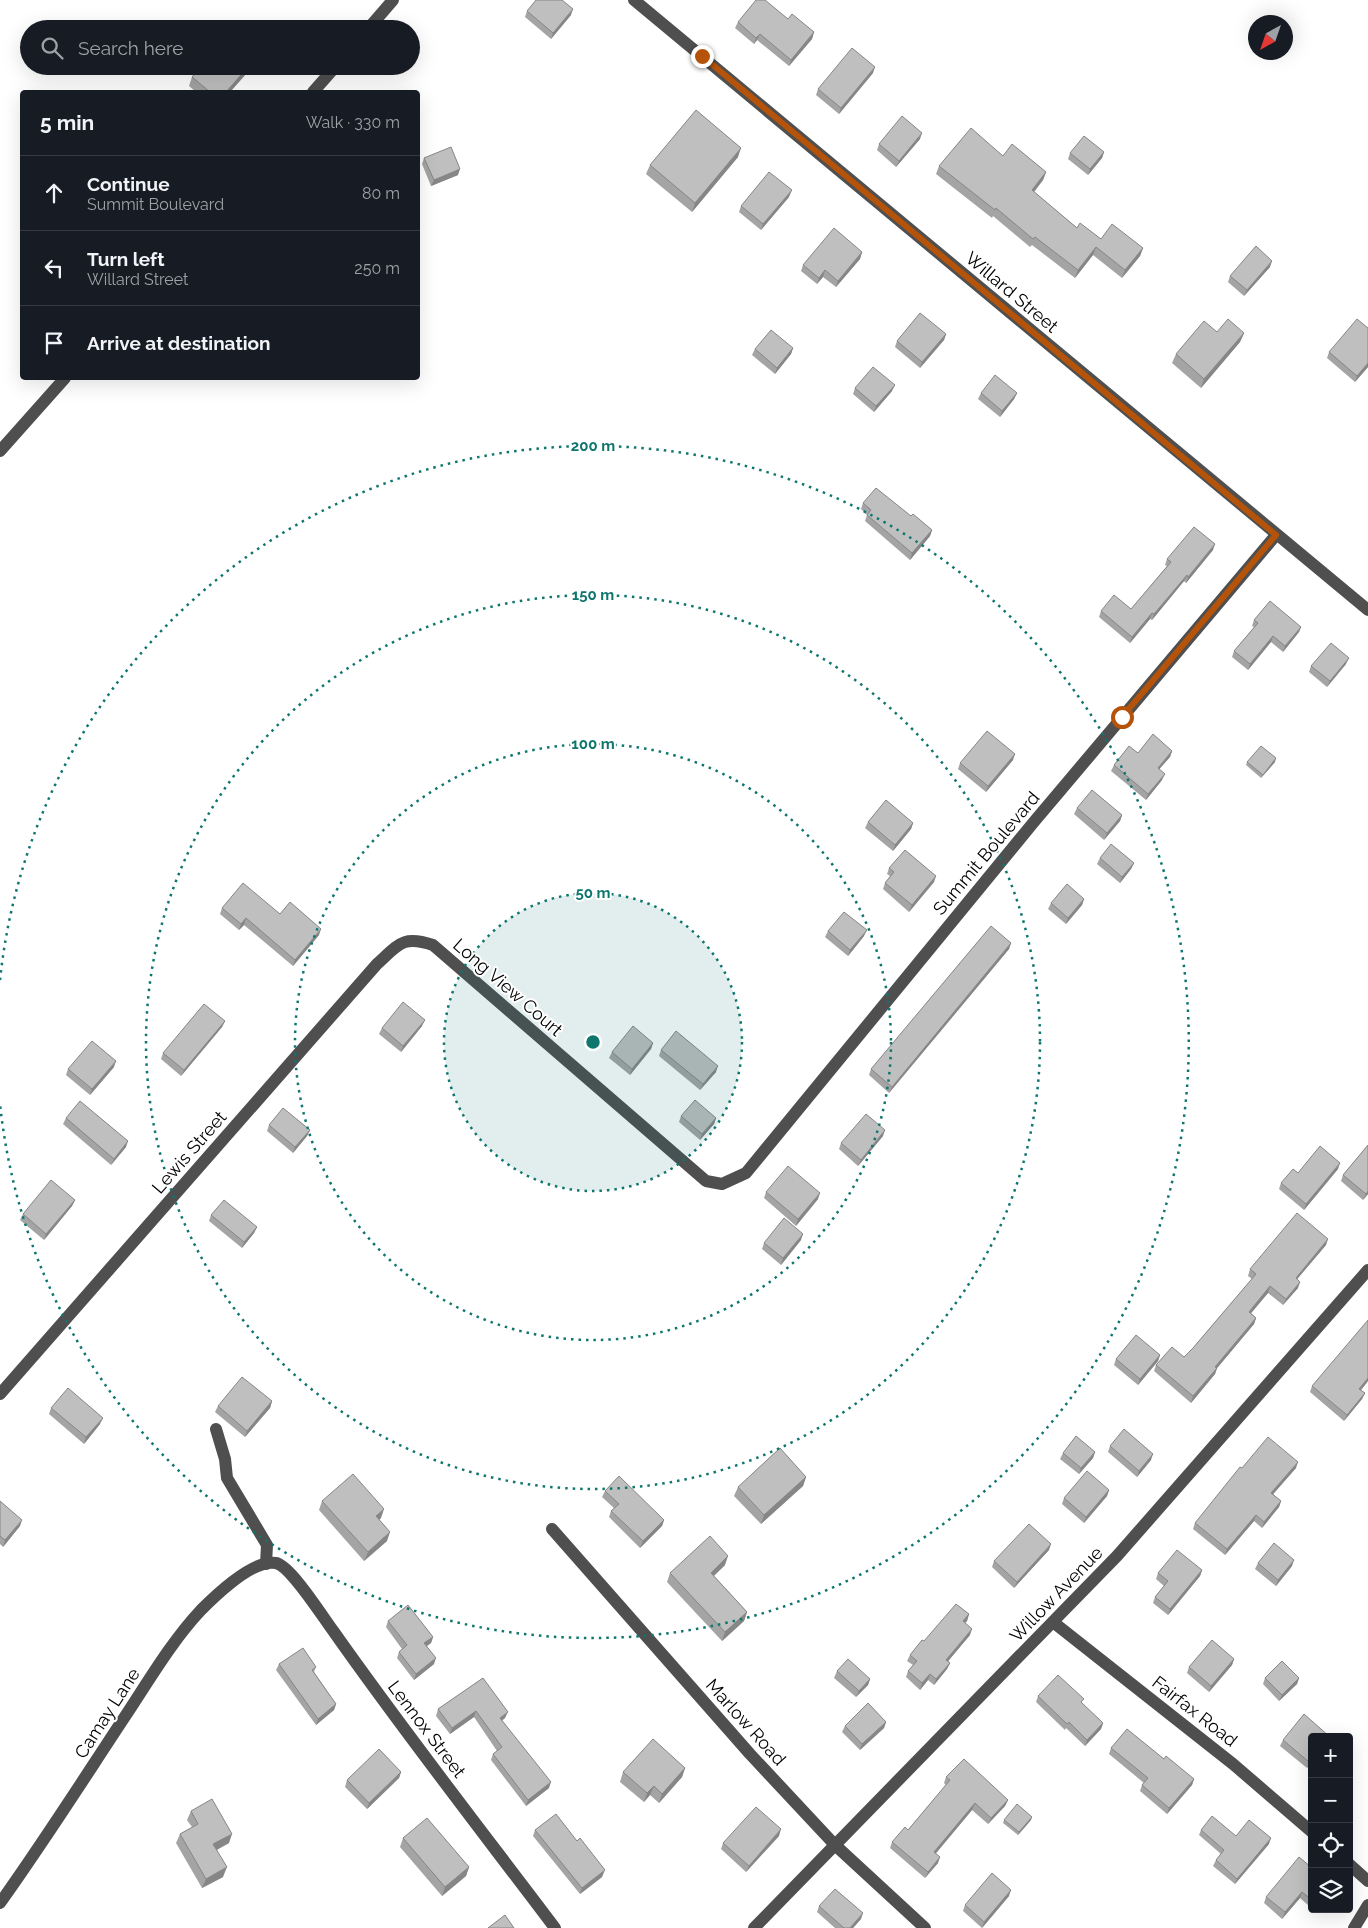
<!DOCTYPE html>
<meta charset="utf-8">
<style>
body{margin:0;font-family:Raleway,sans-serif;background:#20242c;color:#f1f3f6}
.controls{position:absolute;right:15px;bottom:15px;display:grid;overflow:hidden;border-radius:5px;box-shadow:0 5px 20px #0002}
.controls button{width:45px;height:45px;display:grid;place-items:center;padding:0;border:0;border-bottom:1px solid #363941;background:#171b24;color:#f1f3f6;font:25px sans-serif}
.compass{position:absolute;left:1248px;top:15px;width:45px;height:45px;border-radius:50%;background:#171b24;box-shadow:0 5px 20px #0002;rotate:220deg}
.stop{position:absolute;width:15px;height:15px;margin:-11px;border:4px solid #b45309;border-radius:50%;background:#fff}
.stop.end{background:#b45309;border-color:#fff;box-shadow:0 1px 5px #0008}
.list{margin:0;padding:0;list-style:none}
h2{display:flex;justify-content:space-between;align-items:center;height:65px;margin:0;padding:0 20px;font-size:21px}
h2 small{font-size:16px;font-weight:400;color:#9ea1a6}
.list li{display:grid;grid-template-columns:32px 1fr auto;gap:15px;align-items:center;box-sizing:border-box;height:75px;padding:0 20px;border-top:1px solid #363941}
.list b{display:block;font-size:19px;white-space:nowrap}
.list p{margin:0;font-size:16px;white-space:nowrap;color:#9ea1a6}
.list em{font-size:16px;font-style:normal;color:#9ea1a6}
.icon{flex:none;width:28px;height:28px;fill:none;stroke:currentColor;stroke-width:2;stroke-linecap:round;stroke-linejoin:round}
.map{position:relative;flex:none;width:1368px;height:1928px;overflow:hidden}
.search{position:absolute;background:#171b24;box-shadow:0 5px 20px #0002;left:20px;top:20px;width:400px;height:55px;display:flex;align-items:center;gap:12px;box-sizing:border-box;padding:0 18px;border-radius:28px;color:#9ea1a6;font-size:19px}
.panel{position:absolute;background:#171b24;box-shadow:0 5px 20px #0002;left:20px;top:90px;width:400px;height:290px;border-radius:5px}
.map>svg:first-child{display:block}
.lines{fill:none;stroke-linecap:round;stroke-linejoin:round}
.minor{stroke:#4f4f4f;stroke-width:12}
.wall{fill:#a4a4a4}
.shaded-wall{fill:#868686}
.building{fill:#bfbfbf;stroke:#868686}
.route{stroke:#b45309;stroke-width:6}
.ring{fill:none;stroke:#0f766e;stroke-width:2.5;stroke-dasharray:2.5 5}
.labels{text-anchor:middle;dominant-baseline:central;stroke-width:4;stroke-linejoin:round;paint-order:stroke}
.street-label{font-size:18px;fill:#000;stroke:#fff}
.centre{fill:#0f766e;stroke:#fff;stroke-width:2.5}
.ring-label{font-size:15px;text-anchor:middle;font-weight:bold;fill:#0f766e;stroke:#fff;stroke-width:4;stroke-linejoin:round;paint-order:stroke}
</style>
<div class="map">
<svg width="1368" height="1928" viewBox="0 0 1368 1928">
<rect width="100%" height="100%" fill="#fff"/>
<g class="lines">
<g class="minor">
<polyline points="634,0 1368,610"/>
<polyline points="368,29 393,0"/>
<polyline points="313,92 336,66"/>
<polyline points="0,451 65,378"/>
<path d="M0,1394L377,964C399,944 403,935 433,945L706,1181L722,1184L746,1173L1033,823L1276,535"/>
<polyline points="216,1429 225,1459 227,1478 267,1545 266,1564"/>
<polyline points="552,1529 750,1754 835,1845 925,1928"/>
<polyline points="1053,1622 1233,1764 1312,1832"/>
<polyline points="1349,1864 1368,1881"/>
<path d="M0,1903C43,1843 83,1780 124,1718C148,1682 171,1642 201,1610C216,1595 253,1559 276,1563C291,1566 324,1619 334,1632C405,1733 481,1830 555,1928"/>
<polyline points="754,1928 1117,1556 1368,1270"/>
<polyline points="1354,1928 1368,1905"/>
</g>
</g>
<g class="wall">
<polygon points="527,11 571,15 551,39 525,17"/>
<polygon points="788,19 814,32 812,39 789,66 757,40 754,44 735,28 738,22"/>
<polygon points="253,66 230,92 196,92 189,86 192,77"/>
<polygon points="873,73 839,114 816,95 818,89"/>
<polygon points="920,139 896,167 877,150 879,144"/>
<polygon points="1104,152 1102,158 1088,175 1068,159 1070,153"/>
<polygon points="1003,156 1046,172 1043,180 1034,192 1077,228 1101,239 1143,248 1140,256 1122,278 1093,255 1075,278 1032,245 1030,247 993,216 992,218 936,174 939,166"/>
<polygon points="738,157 692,212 646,174 650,165"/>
<polygon points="424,158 458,175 431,186 422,164"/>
<polygon points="789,197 761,230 739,212 741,206"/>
<polygon points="862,252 860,259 836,287 823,277 817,284 801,271 803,265"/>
<polygon points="1270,267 1244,296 1228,282 1230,276"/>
<polygon points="1217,332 1244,333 1240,342 1201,388 1172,363 1176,354"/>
<polygon points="946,334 944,340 920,368 895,347 897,341"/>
<polygon points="793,348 791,354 775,374 752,355 755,349"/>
<polygon points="1329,352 1368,367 1355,382 1327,358"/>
<polygon points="855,388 892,391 874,412 853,394"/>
<polygon points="981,393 1017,393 1014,399 1000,417 978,399"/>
<polygon points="863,503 911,516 932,530 930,536 910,560 865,521 867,515 861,509"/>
<polygon points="1213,550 1186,583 1184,581 1152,620 1150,619 1130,643 1099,617 1101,611 1131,609 1167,566 1165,565 1167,559"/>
<polygon points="1254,620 1301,627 1299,632 1283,652 1271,642 1248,670 1232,657 1234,651 1254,627 1252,626"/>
<polygon points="1346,664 1327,687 1309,672 1311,666"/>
<polygon points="1172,751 1170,757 1159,769 1162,780 1146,800 1111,771 1114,765 1138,753"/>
<polygon points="1013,760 986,792 958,769 960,763"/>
<polygon points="1247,762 1275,762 1261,778 1246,765"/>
<polygon points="1077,808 1122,815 1120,821 1104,840 1074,814"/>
<polygon points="868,822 913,823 911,829 893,851 865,828"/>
<polygon points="1100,858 1134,863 1131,869 1120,883 1097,864"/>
<polygon points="889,868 934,882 909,912 883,889 885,883 890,876 887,874"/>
<polygon points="1084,899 1082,905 1066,924 1048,909 1051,903"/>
<polygon points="222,908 280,914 319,935 293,966 244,925 239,930 220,914"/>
<polygon points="828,931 864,936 848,956 825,937"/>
<polygon points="1011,943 1009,949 889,1093 869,1075 871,1069"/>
<polygon points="225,1021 222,1027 181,1076 161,1059 163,1053"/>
<polygon points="422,1026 401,1052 379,1034 382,1028"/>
<polygon points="653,1043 651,1049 630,1075 609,1058 612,1052"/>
<polygon points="661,1050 716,1072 700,1090 659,1056"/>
<polygon points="114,1067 90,1095 66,1075 68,1069"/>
<polygon points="681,1116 716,1118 714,1124 700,1140 679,1122"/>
<polygon points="66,1118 126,1147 111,1165 63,1124"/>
<polygon points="269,1125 310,1130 307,1136 293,1153 267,1131"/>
<polygon points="883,1136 858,1166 839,1149 841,1143"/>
<polygon points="1368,1145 1368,1194 1363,1200 1341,1181 1343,1175"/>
<polygon points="1338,1169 1304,1210 1279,1189 1281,1183 1298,1173"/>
<polygon points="766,1192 818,1199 796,1226 764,1198"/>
<polygon points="75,1200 72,1206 44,1240 20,1220 23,1214"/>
<polygon points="211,1215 257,1227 254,1233 242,1248 209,1221"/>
<polygon points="801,1240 781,1265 762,1249 764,1243"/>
<polygon points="1326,1245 1297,1279 1298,1288 1283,1305 1268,1293 1251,1313 1256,1318 1254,1324 1217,1368 1215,1374 1191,1403 1154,1371 1156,1365 1184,1357 1193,1348 1252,1279 1248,1276 1250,1269"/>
<polygon points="1160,1355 1158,1361 1138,1385 1114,1365 1116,1359"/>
<polygon points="1368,1381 1361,1390 1365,1393 1362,1399 1344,1421 1310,1392 1312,1386"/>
<polygon points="272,1401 270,1408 245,1437 215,1412 218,1406"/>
<polygon points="51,1408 100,1424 84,1444 49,1414"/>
<polygon points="1110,1446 1151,1460 1137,1477 1108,1452"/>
<polygon points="1095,1452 1093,1458 1079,1474 1060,1459 1063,1453"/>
<polygon points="1242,1468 1296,1468 1273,1494 1281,1501 1279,1507 1262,1528 1254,1521 1225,1555 1193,1529 1195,1523"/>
<polygon points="806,1477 803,1486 761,1524 734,1496 738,1487"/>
<polygon points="1109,1490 1107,1496 1084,1523 1062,1504 1064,1498"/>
<polygon points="605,1491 664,1520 662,1526 640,1548 609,1517 611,1511 614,1508 602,1497"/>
<polygon points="0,1501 20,1526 3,1547 0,1544"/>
<polygon points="322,1501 381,1518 379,1520 387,1541 364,1561 319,1510"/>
<polygon points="1049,1550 1014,1588 992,1567 994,1561"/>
<polygon points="1258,1563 1292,1566 1276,1586 1255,1569"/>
<polygon points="725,1565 714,1576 747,1612 744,1621 722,1641 667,1582 670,1573"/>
<polygon points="1202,1570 1200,1576 1168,1615 1153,1603 1155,1597 1164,1586 1156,1579 1158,1573"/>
<polygon points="969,1614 967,1621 965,1623 970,1635 948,1661 950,1663 947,1669 934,1685 928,1680 920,1690 906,1677 908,1671 913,1665 907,1661 910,1655 924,1641"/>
<polygon points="388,1621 433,1637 431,1643 427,1646 434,1664 414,1680 397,1658 399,1652 402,1649 386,1627"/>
<polygon points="1234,1659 1232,1665 1209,1692 1187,1673 1189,1667"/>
<polygon points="279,1664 316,1667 314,1672 336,1704 334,1710 316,1725 276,1670"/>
<polygon points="837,1671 870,1679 868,1685 856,1697 834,1678"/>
<polygon points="483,1678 505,1718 502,1720 549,1788 526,1806 491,1760 493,1754 497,1751 474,1717 450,1734 436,1716 438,1709"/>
<polygon points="1265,1678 1299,1678 1297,1684 1279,1701 1263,1684"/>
<polygon points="1038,1696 1082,1704 1103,1723 1101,1729 1085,1746 1066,1728 1065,1730 1036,1702"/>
<polygon points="886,1722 884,1728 860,1750 842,1732 845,1726"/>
<polygon points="1312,1737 1312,1762 1307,1768 1280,1746 1283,1740"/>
<polygon points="1111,1748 1194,1779 1192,1785 1167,1814 1140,1791 1142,1785 1144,1783 1109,1754"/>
<polygon points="685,1768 682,1777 659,1803 650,1795 644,1802 620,1782 623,1772"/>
<polygon points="401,1772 399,1778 367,1809 345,1787 347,1780"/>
<polygon points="946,1777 1008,1800 1005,1806 988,1824 972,1810 936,1853 938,1863 925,1878 890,1848 892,1842 908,1830 946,1785 944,1783"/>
<polygon points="191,1811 229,1843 217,1850 223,1877 202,1888 176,1843 180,1834 192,1827 187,1820"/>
<polygon points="1004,1820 1031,1820 1018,1835 1003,1823"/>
<polygon points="535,1830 602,1877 580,1894 533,1836"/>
<polygon points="1201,1830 1269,1844 1235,1884 1213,1866 1216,1860 1221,1854 1199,1835"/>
<polygon points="779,1836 746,1872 721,1849 723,1843"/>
<polygon points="403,1838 469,1867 466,1876 442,1896 400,1847"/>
<polygon points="1312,1868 1312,1903 1309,1906 1300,1898 1282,1919 1264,1903 1266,1897"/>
<polygon points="1009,1896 982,1928 963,1911 965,1905"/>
<polygon points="819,1906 861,1919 853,1928 835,1928 817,1912"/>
</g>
<g class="shaded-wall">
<polygon points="573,9 571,15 551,39 553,33"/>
<polygon points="814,32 812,39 789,66 791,60"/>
<polygon points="760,34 757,40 754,44 756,38"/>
<polygon points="249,66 253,66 230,92 226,92"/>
<polygon points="875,67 873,73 839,114 841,108"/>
<polygon points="922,133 920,139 896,167 899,161"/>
<polygon points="741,148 738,157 692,212 695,203"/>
<polygon points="1104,152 1102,158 1088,175 1090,169"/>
<polygon points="460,169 458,175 431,186 434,180"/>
<polygon points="1046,172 1043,180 1029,198 1032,190"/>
<polygon points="792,190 789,197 761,230 763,224"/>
<polygon points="1096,247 1093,255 1075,278 1078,270"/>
<polygon points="1143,248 1140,256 1122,278 1125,270"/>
<polygon points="862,252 860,259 836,287 838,281"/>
<polygon points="1272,261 1270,267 1244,296 1247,290"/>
<polygon points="825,270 823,277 817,284 819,278"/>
<polygon points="1244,333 1240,342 1201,388 1204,379"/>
<polygon points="946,334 944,340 920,368 922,362"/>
<polygon points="793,348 791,354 775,374 777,368"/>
<polygon points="1368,363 1368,367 1355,382 1357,376"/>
<polygon points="895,385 892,391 874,412 876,406"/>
<polygon points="1017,393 1014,399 1000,417 1002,411"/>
<polygon points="932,530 930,536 910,560 912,553"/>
<polygon points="1215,544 1213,550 1186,583 1188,577"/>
<polygon points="1187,575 1184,581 1152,620 1154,614"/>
<polygon points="1152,613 1150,619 1130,643 1132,637"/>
<polygon points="1301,627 1299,632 1283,652 1285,646"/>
<polygon points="1273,636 1271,642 1248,670 1250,664"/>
<polygon points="1349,658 1346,664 1327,687 1330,681"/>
<polygon points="1172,751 1170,757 1155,774 1158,768"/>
<polygon points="1015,754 1013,760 986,792 988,786"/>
<polygon points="1276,758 1275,762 1261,778 1263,775"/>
<polygon points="1165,774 1162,780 1146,800 1148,794"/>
<polygon points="1122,815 1120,821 1104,840 1107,833"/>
<polygon points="913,823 911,829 893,851 895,845"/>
<polygon points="1134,863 1131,869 1120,883 1122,877"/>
<polygon points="936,876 934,882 909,912 912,905"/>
<polygon points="1084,899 1082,905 1066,924 1068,918"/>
<polygon points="246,918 244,925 239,930 241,924"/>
<polygon points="321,929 319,935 293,966 295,960"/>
<polygon points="867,930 864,936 848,956 850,950"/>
<polygon points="1011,943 1009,949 889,1093 892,1087"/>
<polygon points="425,1020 422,1026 401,1052 403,1046"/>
<polygon points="225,1021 222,1027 181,1076 184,1070"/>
<polygon points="653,1043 651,1049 630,1075 632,1069"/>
<polygon points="116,1061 114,1067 90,1095 92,1089"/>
<polygon points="718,1066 716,1072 700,1090 703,1084"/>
<polygon points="716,1118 714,1124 700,1140 702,1134"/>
<polygon points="310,1130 307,1136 293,1153 295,1147"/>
<polygon points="885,1130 883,1136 858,1166 861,1160"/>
<polygon points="128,1141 126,1147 111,1165 114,1159"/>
<polygon points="1340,1163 1338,1169 1304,1210 1306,1204"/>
<polygon points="1368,1191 1368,1194 1363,1200 1366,1194"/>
<polygon points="820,1193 818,1199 796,1226 798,1219"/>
<polygon points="75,1200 72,1206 44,1240 46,1234"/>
<polygon points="257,1227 254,1233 242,1248 244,1242"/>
<polygon points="803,1234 801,1240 781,1265 783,1258"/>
<polygon points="1328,1239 1326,1245 1293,1284 1296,1278"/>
<polygon points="1300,1282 1298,1288 1283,1305 1286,1299"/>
<polygon points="1270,1286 1268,1293 1247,1318 1249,1312"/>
<polygon points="1256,1318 1254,1324 1213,1373 1215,1367"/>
<polygon points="1160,1355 1158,1361 1138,1385 1140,1379"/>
<polygon points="1217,1368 1215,1374 1191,1403 1193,1396"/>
<polygon points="1368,1378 1368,1381 1357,1395 1359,1389"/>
<polygon points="1365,1393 1362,1399 1344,1421 1347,1415"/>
<polygon points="272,1401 270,1408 245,1437 247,1431"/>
<polygon points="103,1418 100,1424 84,1444 86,1437"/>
<polygon points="1095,1452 1093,1458 1079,1474 1081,1468"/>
<polygon points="1153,1454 1151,1460 1137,1477 1139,1471"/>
<polygon points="1298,1462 1296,1468 1269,1499 1271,1493"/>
<polygon points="806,1477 803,1486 761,1524 764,1515"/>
<polygon points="1109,1490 1107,1496 1084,1523 1086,1517"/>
<polygon points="1281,1501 1279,1507 1262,1528 1264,1522"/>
<polygon points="384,1509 381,1518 373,1526 376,1516"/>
<polygon points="1256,1515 1254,1521 1225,1555 1227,1549"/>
<polygon points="22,1520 20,1526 3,1547 5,1540"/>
<polygon points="664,1520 662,1526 640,1548 643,1541"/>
<polygon points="390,1532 387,1541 364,1561 368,1552"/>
<polygon points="1051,1544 1049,1550 1014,1588 1017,1582"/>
<polygon points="728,1556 725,1565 707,1582 711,1573"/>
<polygon points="1294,1560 1292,1566 1276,1586 1278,1580"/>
<polygon points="1202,1570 1200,1576 1168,1615 1170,1609"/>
<polygon points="747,1612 744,1621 722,1641 725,1632"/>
<polygon points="969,1614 967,1621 961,1627 963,1621"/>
<polygon points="972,1629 970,1635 944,1666 946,1660"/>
<polygon points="433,1637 431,1643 422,1649 424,1643"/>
<polygon points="436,1658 434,1664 414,1680 416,1674"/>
<polygon points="1234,1659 1232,1665 1209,1692 1211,1686"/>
<polygon points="950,1663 947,1669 934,1685 936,1679"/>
<polygon points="930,1674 928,1680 920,1690 922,1683"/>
<polygon points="1299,1678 1297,1684 1279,1701 1282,1695"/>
<polygon points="870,1679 868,1685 856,1697 859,1691"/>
<polygon points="336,1704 334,1710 316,1725 318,1719"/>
<polygon points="476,1711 474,1717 450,1734 452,1728"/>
<polygon points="508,1712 505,1718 498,1724 500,1718"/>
<polygon points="886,1722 884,1728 860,1750 862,1744"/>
<polygon points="1103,1723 1101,1729 1085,1746 1087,1740"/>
<polygon points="1312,1759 1312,1762 1307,1768 1309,1762"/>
<polygon points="685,1768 682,1777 659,1803 662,1794"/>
<polygon points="401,1772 399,1778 367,1809 369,1803"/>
<polygon points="1194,1779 1192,1785 1167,1814 1169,1808"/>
<polygon points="551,1782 549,1788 526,1806 528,1800"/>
<polygon points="654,1786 650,1795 644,1802 647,1793"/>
<polygon points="1008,1800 1005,1806 988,1824 991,1818"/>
<polygon points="975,1803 972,1810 932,1858 934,1852"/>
<polygon points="1032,1817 1031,1820 1018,1835 1019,1832"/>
<polygon points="781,1829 779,1836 746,1872 749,1866"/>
<polygon points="232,1834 229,1843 210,1853 213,1844"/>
<polygon points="1271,1838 1269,1844 1235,1884 1237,1879"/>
<polygon points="940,1857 938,1863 925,1878 928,1872"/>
<polygon points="227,1867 223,1877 202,1888 206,1879"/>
<polygon points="469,1867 466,1876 442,1896 445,1887"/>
<polygon points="605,1870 602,1877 580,1894 582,1888"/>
<polygon points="1011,1890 1009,1896 982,1928 984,1922"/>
<polygon points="1302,1892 1300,1898 1282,1919 1285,1912"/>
<polygon points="863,1913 861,1919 853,1928 850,1928"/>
</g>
<g class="building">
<polygon points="536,0 562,0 573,9 553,33 527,11"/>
<polygon points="756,0 765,0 788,19 792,14 814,32 791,60 760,34 756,38 738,22"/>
<polygon points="229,23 235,29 224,29"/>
<polygon points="852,48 875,67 841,108 818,89"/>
<polygon points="202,66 249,66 226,92 210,92 192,77"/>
<polygon points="696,110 741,148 695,203 650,165"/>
<polygon points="902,116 922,133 899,161 879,144"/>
<polygon points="971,128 1003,156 1012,144 1046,172 1032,190 1077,228 1080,223 1101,239 1112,224 1143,248 1125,270 1096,247 1078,270 1035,237 1033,239 996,208 995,210 939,166"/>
<polygon points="1084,136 1104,152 1090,169 1070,153"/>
<polygon points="451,147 460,169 434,180 424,158"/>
<polygon points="769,172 792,190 763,224 741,206"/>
<polygon points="834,228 862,252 838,281 825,270 819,278 803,265"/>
<polygon points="1256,246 1272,261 1247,290 1230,276"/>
<polygon points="920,313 946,334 922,362 897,341"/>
<polygon points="1228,319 1244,333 1204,379 1176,354 1204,321 1217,332"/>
<polygon points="1357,319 1368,328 1368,363 1357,376 1329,352"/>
<polygon points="771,330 793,348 777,368 755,349"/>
<polygon points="873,367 895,385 876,406 855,388"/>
<polygon points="995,375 1017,393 1002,411 981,393"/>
<polygon points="876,488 911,516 913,514 932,530 912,553 867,515 871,510 863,503"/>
<polygon points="1194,527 1215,544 1188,577 1187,575 1154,614 1152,613 1132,637 1101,611 1114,595 1131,609 1171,562 1167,559"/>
<polygon points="1270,601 1301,627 1285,646 1273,636 1250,664 1234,651 1258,623 1254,620"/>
<polygon points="1331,643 1349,658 1330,681 1311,666"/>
<polygon points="987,731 1015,754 988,786 960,763"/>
<polygon points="1153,734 1172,751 1158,768 1165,774 1148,794 1114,765 1129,746 1138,753"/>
<polygon points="1261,746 1276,758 1263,775 1247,762"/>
<polygon points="1092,790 1122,815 1107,833 1077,808"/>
<polygon points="886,800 913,823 895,845 868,822"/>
<polygon points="1111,844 1134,863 1122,877 1100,858"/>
<polygon points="905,850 936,876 912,905 885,883 894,872 889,868"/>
<polygon points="243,883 280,914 290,902 321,929 295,960 246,918 241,924 222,908"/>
<polygon points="1067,884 1084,899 1068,918 1051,903"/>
<polygon points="844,912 867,930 850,950 828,931"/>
<polygon points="991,926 1011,943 892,1087 871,1069"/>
<polygon points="403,1002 425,1020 403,1046 382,1028"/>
<polygon points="204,1004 225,1021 184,1070 163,1053"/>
<polygon points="633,1026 653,1043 632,1069 612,1052"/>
<polygon points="676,1031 718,1066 703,1084 661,1050"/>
<polygon points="92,1041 116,1061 92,1089 68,1069"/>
<polygon points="695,1100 716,1118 702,1134 681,1116"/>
<polygon points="80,1101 128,1141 114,1159 66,1118"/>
<polygon points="283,1108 310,1130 295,1147 269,1125"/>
<polygon points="866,1114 885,1130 861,1160 841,1143"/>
<polygon points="1368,1145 1368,1191 1366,1194 1343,1175"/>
<polygon points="1320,1146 1340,1163 1306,1204 1281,1183 1293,1169 1298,1173"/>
<polygon points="788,1166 820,1193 798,1219 766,1192"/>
<polygon points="51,1180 75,1200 46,1234 23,1214"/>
<polygon points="224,1200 257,1227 244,1242 211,1215"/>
<polygon points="1297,1213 1328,1239 1296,1278 1300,1282 1286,1299 1270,1286 1249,1312 1256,1318 1215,1367 1217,1368 1193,1396 1156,1365 1172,1347 1184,1357 1193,1348 1256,1274 1250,1269"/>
<polygon points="784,1218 803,1234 783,1258 764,1243"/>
<polygon points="1368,1320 1368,1378 1359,1389 1365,1393 1347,1415 1312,1386"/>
<polygon points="1136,1335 1160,1355 1140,1379 1116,1359"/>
<polygon points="242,1377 272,1401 247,1431 218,1406"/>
<polygon points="68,1388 103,1418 86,1437 51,1408"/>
<polygon points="1124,1429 1153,1454 1139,1471 1110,1446"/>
<polygon points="1076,1436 1095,1452 1081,1468 1063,1453"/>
<polygon points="1268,1437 1298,1462 1271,1493 1281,1501 1264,1522 1256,1515 1227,1549 1195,1523 1240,1467 1242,1468"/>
<polygon points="780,1448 806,1477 764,1515 738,1487"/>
<polygon points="1087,1471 1109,1490 1086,1517 1064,1498"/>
<polygon points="353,1474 384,1509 376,1516 390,1532 368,1552 322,1501"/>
<polygon points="619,1476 664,1520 643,1541 611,1511 619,1504 605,1491"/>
<polygon points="0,1501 22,1520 5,1540 0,1536"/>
<polygon points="1029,1524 1051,1544 1017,1582 994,1561"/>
<polygon points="710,1536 728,1556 711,1573 747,1612 725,1632 670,1573"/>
<polygon points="1274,1543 1294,1560 1278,1580 1258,1563"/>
<polygon points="1177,1550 1202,1570 1170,1609 1155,1597 1168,1581 1158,1573"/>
<polygon points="956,1604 969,1614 963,1621 972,1629 946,1660 950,1663 936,1679 930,1674 922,1683 908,1671 917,1661 910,1655 922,1640 924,1641"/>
<polygon points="408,1605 433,1637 424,1643 436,1658 416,1674 399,1652 407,1645 388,1621"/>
<polygon points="1212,1640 1234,1659 1211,1686 1189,1667"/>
<polygon points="303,1648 316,1667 312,1670 336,1704 318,1719 279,1664"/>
<polygon points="848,1659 870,1679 859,1691 837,1671"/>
<polygon points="1282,1661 1299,1678 1282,1695 1265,1678"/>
<polygon points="1058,1675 1084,1699 1081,1702 1103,1723 1087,1740 1069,1722 1067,1724 1038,1696"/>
<polygon points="483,1678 508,1712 500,1718 551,1782 528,1800 493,1754 502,1747 476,1711 452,1728 438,1709"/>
<polygon points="868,1703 886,1722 862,1744 845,1726"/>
<polygon points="1304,1714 1330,1737 1312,1737 1312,1759 1309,1762 1283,1740"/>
<polygon points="1127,1729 1164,1759 1166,1756 1194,1779 1169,1808 1142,1785 1148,1778 1111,1748"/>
<polygon points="653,1739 685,1768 662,1794 654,1786 647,1793 623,1772"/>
<polygon points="379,1749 401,1772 369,1803 347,1780"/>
<polygon points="964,1759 1008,1800 991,1818 975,1803 934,1852 940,1857 928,1872 892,1842 905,1827 908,1830 950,1780 946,1777"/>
<polygon points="212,1799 232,1834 213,1844 227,1867 206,1879 180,1834 198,1824 191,1811"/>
<polygon points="1017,1804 1032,1817 1019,1832 1004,1820"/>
<polygon points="756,1807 781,1829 749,1866 723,1843"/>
<polygon points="556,1814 577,1841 580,1838 605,1870 582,1888 535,1830"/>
<polygon points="1212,1816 1236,1836 1249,1820 1271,1838 1237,1879 1216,1860 1224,1850 1201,1830"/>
<polygon points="427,1818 469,1867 445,1887 403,1838"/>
<polygon points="1299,1857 1312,1868 1312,1900 1302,1892 1285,1912 1266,1897"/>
<polygon points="992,1873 1011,1890 984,1922 965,1905"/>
<polygon points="835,1889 863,1913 850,1928 844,1928 819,1906"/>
<polygon points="505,1915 514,1928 488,1928"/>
</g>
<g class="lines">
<polyline class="route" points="702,56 1276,535 1122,717"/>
</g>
<circle cx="593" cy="1042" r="149" fill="#0f766e" fill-opacity=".12"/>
<g class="ring">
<circle cx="593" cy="1042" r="149"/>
<circle cx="593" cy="1042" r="298"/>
<circle cx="593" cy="1042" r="447"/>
<path d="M0 980A596 596 0 1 1 0 1104"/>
</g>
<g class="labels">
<g class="street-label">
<text transform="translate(1012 292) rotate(40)">Willard Street</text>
<text transform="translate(986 853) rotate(-50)">Summit Boulevard</text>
<text transform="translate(508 987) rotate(41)">Long View Court</text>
<text transform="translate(189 1152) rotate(-49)">Lewis Street</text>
<text transform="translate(1056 1594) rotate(-46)">Willow Avenue</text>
<text transform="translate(1195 1711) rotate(38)">Fairfax Road</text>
<text transform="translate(107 1713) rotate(-57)">Camay Lane</text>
<text transform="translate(746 1722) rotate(48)">Marlow Road</text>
<text transform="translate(427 1729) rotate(53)">Lennox Street</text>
</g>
</g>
<circle cx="593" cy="1042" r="8" class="centre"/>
<g class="ring-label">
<text x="593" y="451">200 m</text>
<text x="593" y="600">150 m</text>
<text x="593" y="749">100 m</text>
<text x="593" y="898">50 m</text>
</g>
</svg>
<div class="controls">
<button>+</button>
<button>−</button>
<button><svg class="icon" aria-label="locate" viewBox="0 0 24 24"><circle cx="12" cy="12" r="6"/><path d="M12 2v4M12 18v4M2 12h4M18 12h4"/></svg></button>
<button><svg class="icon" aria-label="layers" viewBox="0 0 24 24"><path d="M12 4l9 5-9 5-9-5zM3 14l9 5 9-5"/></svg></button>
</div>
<svg class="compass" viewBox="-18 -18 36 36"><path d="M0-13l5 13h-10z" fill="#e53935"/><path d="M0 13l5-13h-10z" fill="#9ea1a6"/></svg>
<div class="stop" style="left:1122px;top:717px"></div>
<div class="stop end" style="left:702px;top:56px"></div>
<div class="search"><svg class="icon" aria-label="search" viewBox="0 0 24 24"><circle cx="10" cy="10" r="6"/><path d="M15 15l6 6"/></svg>Search here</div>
<section class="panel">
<h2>5 min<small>Walk · 330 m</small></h2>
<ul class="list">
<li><svg class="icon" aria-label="ahead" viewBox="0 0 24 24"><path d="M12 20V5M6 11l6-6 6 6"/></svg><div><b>Continue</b><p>Summit Boulevard</p></div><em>80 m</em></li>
<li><svg class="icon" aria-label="left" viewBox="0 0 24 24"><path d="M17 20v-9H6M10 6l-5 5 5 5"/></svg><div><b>Turn left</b><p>Willard Street</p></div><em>250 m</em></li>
<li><svg class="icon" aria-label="arrive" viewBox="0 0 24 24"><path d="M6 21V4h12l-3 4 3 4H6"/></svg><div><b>Arrive at destination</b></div></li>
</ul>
</section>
</div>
